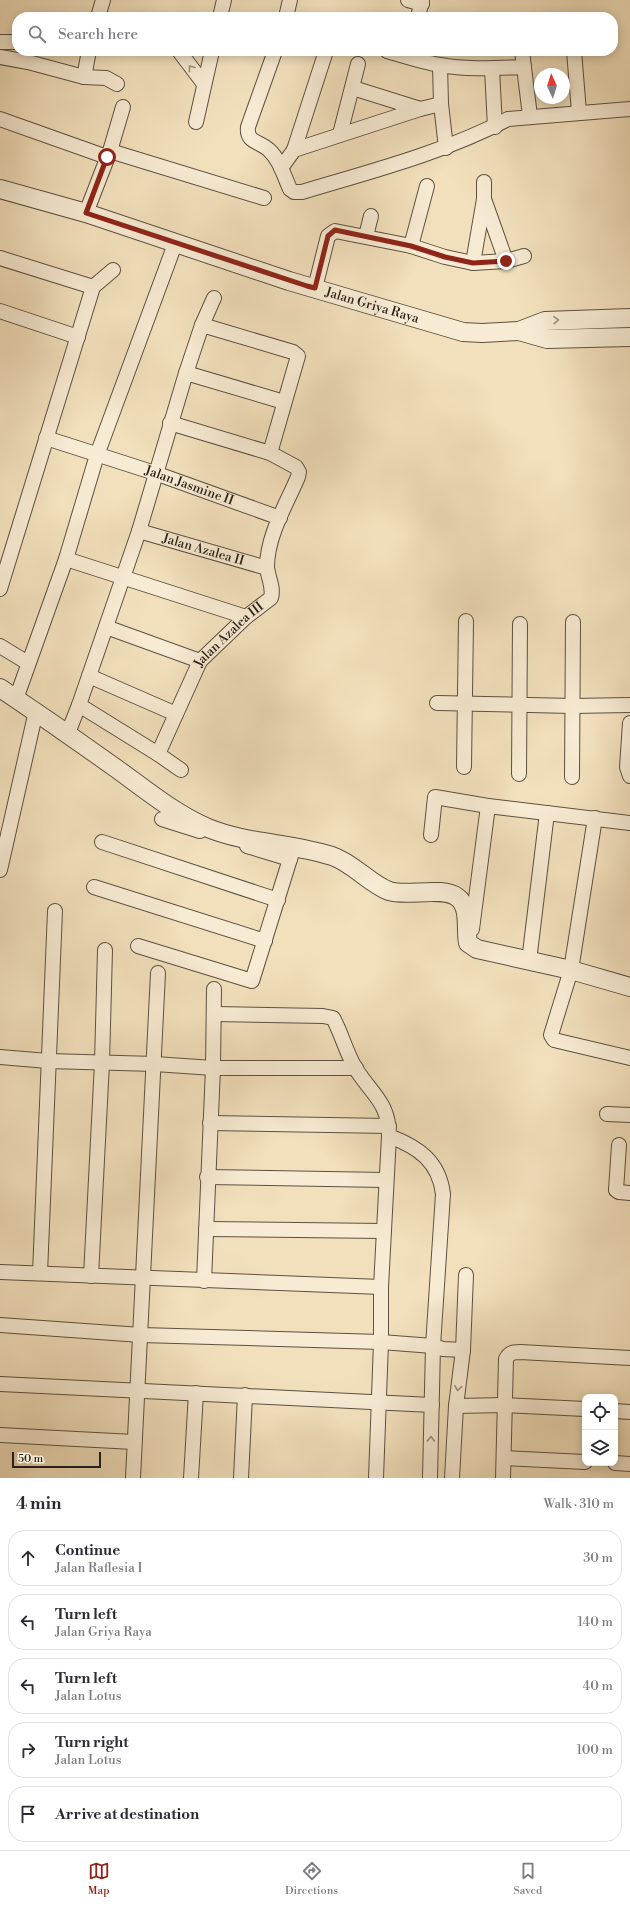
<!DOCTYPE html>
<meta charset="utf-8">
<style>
body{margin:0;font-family:"Libre Bodoni",serif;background:#f7f7f7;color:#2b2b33}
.controls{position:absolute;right:12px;bottom:12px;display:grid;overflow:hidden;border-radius:8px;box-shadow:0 2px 10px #0003}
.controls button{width:36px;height:36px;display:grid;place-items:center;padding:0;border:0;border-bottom:1px solid #e1e1e2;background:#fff;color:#2b2b33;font:20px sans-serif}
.compass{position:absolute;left:534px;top:68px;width:36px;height:36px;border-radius:50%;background:#fff;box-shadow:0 2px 10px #0003;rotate:356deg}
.scale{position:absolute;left:12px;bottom:10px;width:89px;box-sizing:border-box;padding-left:4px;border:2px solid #2b2118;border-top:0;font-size:11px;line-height:14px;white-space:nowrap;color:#2b2118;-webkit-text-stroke:3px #f7ebd3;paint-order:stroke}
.stop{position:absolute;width:12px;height:12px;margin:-9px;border:3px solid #8f2418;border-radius:50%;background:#fff}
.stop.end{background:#8f2418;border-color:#fff;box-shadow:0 1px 4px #0008}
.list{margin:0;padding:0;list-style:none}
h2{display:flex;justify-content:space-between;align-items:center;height:52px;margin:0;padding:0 16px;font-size:17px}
h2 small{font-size:13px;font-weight:400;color:#7c7c81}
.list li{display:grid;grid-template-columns:26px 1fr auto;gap:12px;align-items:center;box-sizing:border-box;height:56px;margin:0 8px 8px;padding:0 8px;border:1px solid #e1e1e2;border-radius:16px}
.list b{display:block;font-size:15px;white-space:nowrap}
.list p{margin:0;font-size:13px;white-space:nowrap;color:#7c7c81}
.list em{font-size:13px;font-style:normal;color:#7c7c81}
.icon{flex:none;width:22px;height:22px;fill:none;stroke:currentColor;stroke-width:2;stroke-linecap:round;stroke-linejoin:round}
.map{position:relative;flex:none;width:630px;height:1478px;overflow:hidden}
.search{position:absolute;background:#fff;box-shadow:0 2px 10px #0003;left:12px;right:12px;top:12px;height:44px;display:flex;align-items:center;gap:10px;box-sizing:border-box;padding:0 14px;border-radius:16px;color:#7c7c81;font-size:15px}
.sheet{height:372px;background:#fff}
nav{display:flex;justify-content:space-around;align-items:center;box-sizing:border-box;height:56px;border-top:1px solid #e1e1e2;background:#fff;font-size:11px;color:#7c7c81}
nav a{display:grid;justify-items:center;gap:2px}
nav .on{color:#8f2418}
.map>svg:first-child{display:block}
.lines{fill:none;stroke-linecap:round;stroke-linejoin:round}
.minor-casing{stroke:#5d5141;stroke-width:16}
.tertiary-casing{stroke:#5d5141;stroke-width:20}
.minor{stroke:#f7ebd3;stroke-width:14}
.tertiary{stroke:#f7ebd3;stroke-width:18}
.oneway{stroke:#9b907f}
.route{stroke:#8f2418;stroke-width:5}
.labels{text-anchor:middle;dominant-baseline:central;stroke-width:3;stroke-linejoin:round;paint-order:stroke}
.street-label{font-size:13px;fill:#2b2118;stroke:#f7ebd3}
</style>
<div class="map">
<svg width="630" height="1478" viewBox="0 0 630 1478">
<rect width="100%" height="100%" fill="#f2e0bc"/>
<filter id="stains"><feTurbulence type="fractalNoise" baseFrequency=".005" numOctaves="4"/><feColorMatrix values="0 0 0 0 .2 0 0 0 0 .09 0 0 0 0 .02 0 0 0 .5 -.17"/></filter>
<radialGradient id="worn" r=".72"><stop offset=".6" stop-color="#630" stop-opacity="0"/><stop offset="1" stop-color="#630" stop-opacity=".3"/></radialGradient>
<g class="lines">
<defs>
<g id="minor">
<polyline points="408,0 422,4"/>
<polyline points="98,17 103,0"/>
<polyline points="220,17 224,0"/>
<polyline points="286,17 290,0"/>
<polyline points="418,17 422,0"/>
<polyline points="0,42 17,42"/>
<polyline points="179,51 204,84"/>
<path d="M275,51L248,127C246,143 260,141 269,150C280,160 284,176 290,189L294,192H302C372,171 443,153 508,119L630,109"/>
<path d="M387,51C404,56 422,62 440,65C468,70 496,68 524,67"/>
<polyline points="522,51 530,116"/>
<polyline points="574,51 579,112"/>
<polyline points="0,57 28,62 84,77 106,78 117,84"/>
<polyline points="440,65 441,104 446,148"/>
<polyline points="492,69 495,127"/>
<polyline points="84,77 89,51"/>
<polyline points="353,88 420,109"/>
<polyline points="0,119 107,157"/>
<polyline points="196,122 212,51"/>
<polyline points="340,134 358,64"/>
<polyline points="294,150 326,51"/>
<polyline points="110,151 264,198"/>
<polyline points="281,168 294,150 420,109 441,104"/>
<polyline points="484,199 506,261"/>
<polyline points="86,213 110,151 123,107"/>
<polyline points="366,236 371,216"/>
<polyline points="411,246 427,186"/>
<polyline points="0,258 93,287"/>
<polyline points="473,263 484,199 484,182"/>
<polyline points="315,288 328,236 335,231 411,246 445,257 473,263 506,261 524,256"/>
<polyline points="0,311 78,337"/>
<polyline points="202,325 293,352 298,356 270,453"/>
<polyline points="186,373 284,402"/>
<path id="s1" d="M46,438L155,473L280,518"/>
<path id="s2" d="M139,531L267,568"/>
<polyline points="66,559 246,617"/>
<polyline points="0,589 93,287 113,270"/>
<polyline points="106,627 200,661"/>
<polyline points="0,646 28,663"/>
<polyline points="89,676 176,714"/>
<polyline points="16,699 66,559 97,455 175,244"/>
<polyline points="437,703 572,706 630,705"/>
<polyline points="79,705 158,754 181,770"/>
<polyline points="630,723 627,767 630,776"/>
<polyline points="68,733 79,705 139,531 186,373 202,325 214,298"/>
<path id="s3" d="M158,754L200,661L246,617L271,598C274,587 268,578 267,567C267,536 286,505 298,477L299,472L296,467L270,453L170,423"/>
<polyline points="464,767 466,621"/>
<polyline points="519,774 520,624"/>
<polyline points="572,777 573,622"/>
<polyline points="595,818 571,970 551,1035 554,1040 630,1058"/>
<polyline points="162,819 200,831"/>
<polyline points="431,835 435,797 488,806 630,823"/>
<polyline points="102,842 278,900"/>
<polyline points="247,846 290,859 292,852"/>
<polyline points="0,870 36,711"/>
<polyline points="94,887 265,941"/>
<polyline points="472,929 488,806"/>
<polyline points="138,946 252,981 290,859"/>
<polyline points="529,961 547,813"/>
<path d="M214,1014L323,1016L333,1018C342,1034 346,1053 356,1069C372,1095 389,1102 389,1136C418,1147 439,1161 443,1194L433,1346L430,1478"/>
<polyline points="0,1057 48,1061 155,1064 213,1068 356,1068"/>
<polyline points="607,1114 630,1115"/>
<polyline points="210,1123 389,1126"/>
<polyline points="619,1145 616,1190 619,1192 630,1193"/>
<polyline points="207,1177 386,1180"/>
<polyline points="206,1229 384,1231"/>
<polyline points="0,1272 381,1287"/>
<polyline points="40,1273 55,911"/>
<polyline points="91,1276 102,1063 105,950"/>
<polyline points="204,1281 213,1068 214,989"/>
<polyline points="0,1325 141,1335 381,1342 433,1346 443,1349 463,1350"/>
<polyline points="0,1384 432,1405"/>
<polyline points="456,1406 505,1405 585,1409"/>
<polyline points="615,1411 630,1412"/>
<polyline points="0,1435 134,1442"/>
<polyline points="504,1458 585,1462"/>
<polyline points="615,1463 630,1464"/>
<polyline points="133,1478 158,973"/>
<polyline points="191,1478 196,1393"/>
<polyline points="241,1478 245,1395"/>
<polyline points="376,1478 381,1342 381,1287 389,1136"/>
<polyline points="452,1478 456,1406 463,1350 466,1275"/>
<path d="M503,1478L506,1359C509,1353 513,1352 520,1352L630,1358"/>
</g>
<g id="tertiary">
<path id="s4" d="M0,189L86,213L289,281L463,332L482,333L519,331L545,321L630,318"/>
<polyline points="519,331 547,339 630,337"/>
<path d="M0,688C39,714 78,741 117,769C146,790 175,814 208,828C247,844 292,843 332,856C353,863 370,884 389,891C407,897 442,886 457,897C471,907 465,929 468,943L477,949L571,970L630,987"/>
</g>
</defs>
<use href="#minor" class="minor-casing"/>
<use href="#tertiary" class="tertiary-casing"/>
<use href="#minor" class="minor"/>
<use href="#tertiary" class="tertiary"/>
</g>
<defs><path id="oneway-chevron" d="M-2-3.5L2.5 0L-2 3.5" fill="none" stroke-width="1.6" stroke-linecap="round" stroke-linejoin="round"/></defs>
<g class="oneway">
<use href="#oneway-chevron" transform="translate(191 68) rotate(-127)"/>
<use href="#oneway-chevron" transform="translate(556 320) rotate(-2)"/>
<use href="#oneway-chevron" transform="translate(458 1388) rotate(97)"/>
<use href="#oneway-chevron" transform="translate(431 1439) rotate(-88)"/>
</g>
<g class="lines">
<polyline class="route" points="107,157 86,213 307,286 315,288 328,236 335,230 411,246 445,257 473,263 506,261"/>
</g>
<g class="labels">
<g class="street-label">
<text stroke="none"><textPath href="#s4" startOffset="390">Jalan Griya Raya</textPath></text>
<text stroke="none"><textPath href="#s1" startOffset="151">Jalan Jasmine II</textPath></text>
<text stroke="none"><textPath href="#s2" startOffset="67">Jalan Azalea II</textPath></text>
<text stroke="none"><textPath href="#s3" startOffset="141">Jalan Azalea III</textPath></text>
</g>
</g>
<rect width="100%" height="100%" filter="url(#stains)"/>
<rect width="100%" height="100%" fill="url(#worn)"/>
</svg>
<div class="controls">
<button><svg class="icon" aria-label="locate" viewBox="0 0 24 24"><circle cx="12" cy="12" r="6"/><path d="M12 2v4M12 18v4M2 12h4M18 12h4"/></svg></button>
<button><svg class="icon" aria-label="layers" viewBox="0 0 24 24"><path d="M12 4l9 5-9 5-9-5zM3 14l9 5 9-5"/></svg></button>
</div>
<svg class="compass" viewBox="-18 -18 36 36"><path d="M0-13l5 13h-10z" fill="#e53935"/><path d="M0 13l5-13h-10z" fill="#7c7c81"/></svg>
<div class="scale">50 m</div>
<div class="stop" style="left:107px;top:157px"></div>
<div class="stop end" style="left:506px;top:261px"></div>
<div class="search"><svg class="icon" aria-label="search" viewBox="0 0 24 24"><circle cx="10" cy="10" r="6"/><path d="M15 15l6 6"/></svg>Search here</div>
</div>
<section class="sheet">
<h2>4 min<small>Walk · 310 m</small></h2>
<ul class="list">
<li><svg class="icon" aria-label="ahead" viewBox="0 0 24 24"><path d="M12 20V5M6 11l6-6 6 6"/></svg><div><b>Continue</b><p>Jalan Raflesia I</p></div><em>30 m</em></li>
<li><svg class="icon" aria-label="left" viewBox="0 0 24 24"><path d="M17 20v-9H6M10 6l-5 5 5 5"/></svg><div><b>Turn left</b><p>Jalan Griya Raya</p></div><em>140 m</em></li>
<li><svg class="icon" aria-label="left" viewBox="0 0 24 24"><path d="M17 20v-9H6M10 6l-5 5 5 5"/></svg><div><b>Turn left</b><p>Jalan Lotus</p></div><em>40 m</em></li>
<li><svg class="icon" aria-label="right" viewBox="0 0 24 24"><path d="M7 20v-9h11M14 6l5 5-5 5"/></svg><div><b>Turn right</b><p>Jalan Lotus</p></div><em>100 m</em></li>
<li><svg class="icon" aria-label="arrive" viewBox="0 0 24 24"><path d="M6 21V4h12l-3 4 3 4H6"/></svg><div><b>Arrive at destination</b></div></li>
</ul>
</section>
<nav>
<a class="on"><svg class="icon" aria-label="map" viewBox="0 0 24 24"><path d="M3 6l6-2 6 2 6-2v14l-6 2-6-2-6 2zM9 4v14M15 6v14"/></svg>Map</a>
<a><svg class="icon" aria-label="directions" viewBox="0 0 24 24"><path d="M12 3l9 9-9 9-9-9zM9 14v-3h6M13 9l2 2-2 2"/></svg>Directions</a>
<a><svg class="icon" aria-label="saved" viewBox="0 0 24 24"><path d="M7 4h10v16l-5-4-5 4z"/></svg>Saved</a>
</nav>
